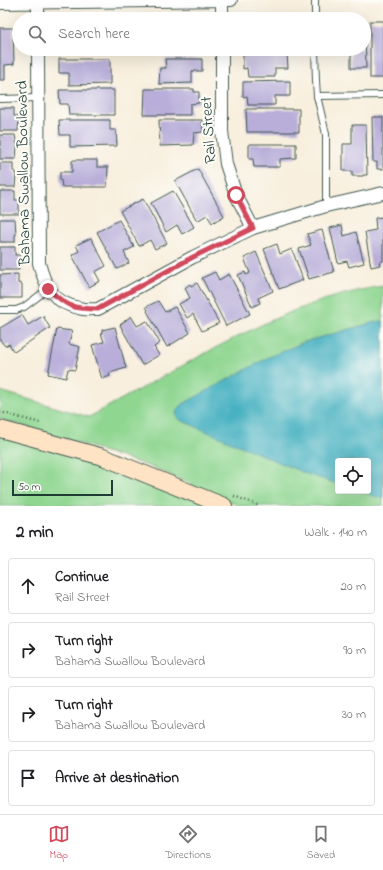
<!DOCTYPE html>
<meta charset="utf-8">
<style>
body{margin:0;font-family:"Indie Flower",sans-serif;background:#f2f2f2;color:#202124}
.controls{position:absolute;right:12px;bottom:12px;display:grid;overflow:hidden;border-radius:4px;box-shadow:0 4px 16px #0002}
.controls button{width:36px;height:36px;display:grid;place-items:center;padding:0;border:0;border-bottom:1px solid #e0e0e0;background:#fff;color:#202124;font:20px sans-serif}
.scale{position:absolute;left:12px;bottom:10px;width:101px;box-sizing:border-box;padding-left:4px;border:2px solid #1f3d34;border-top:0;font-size:11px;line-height:14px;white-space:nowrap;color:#1f3d34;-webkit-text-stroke:3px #fdfcf7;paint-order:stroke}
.stop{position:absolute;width:12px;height:12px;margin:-9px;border:3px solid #d1495b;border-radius:50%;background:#fff}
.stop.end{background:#d1495b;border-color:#fff;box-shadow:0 1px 4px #0008}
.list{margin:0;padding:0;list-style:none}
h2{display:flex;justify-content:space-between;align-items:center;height:52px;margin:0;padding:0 16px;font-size:17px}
h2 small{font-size:13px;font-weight:400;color:#757577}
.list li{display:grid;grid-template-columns:26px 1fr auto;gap:12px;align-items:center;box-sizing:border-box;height:56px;margin:0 8px 8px;padding:0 8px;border:1px solid #e0e0e0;border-radius:4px}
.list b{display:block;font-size:15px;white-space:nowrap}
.list p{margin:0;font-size:13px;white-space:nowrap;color:#757577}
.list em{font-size:13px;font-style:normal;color:#757577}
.icon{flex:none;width:22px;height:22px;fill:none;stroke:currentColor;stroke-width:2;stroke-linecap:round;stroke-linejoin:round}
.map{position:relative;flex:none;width:383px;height:506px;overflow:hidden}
.search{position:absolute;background:#fff;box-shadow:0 4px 16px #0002;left:12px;right:12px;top:12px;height:44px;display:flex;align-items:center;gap:10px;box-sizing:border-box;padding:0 14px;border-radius:22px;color:#757577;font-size:15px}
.sheet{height:308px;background:#fff}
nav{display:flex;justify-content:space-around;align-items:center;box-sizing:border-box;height:56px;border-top:1px solid #e0e0e0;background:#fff;font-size:11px;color:#757577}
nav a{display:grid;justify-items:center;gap:2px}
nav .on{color:#d1495b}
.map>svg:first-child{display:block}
.green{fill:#8fd691;stroke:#578a62;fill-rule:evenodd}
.water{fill:#41aebf;stroke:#30767a}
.building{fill:#b8aed9}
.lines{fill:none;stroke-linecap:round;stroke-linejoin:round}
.lane-casing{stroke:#40584e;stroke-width:8}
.street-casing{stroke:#40584e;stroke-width:14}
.secondary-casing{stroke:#40584e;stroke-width:18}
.path{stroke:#40584e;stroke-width:2.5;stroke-dasharray:1 3;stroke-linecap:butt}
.lane{stroke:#fff;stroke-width:6}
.street{stroke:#fff;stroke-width:12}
.secondary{stroke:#fee4c5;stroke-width:16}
.route{stroke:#d1495b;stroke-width:5}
.labels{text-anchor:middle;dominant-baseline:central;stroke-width:4;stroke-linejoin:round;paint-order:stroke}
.street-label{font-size:16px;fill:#1f3d34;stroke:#fdfcf7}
</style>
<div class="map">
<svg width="383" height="506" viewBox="0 0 383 506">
<rect width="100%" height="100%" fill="#fdfcf7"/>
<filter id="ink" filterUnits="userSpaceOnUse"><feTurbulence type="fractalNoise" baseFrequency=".025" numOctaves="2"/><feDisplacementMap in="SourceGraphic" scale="8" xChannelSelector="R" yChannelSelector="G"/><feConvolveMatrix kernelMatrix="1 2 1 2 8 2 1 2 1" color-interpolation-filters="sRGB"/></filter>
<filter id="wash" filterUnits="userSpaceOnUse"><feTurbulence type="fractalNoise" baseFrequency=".012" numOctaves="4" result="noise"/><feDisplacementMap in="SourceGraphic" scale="16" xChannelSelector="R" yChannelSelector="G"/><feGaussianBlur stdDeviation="0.9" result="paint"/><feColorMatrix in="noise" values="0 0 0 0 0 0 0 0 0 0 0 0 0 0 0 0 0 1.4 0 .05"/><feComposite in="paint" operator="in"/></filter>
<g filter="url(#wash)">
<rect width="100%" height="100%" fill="#f8efde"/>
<g class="green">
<path d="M383,286V506H240L154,468L67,439L0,419V391L89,417C123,398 157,380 191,361C252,328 314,296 383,286ZM338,461H368V491H338Z"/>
<polygon points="0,429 224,506 0,506"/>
</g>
<polygon class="water" points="383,321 383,499 360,491 368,491 368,461 338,461 338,484 304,473 180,420 176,415 177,410 183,404 269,357 304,342 375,322"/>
<g id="blocks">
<g class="building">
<polygon points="364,21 365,21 366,68 351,68 351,53 342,53 342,49 364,49"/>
<rect x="370" y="21" width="13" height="57"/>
<polygon points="0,28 13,28 14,64 5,65 5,80 0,80"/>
<polygon points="161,49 187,49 187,51 185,51 185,52 161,52"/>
<polygon points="287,53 288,68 275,68 275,77 248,77 247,68 243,69 243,54"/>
<polygon points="59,59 110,59 110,84 69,85 69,73 59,73"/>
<polygon points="165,59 202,59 202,71 192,71 192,83 159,84 160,68 166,68"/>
<polygon points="290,81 290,96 275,96 275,105 248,105 247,96 243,97 243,82"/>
<polygon points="145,89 194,89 194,92 199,92 199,103 190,104 190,115 144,115"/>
<polygon points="59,90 114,90 114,115 69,115 68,104 60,104"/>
<polygon points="0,108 14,108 14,116 19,116 18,131 0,131"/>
<polygon points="246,109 299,109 299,132 247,132"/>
<polygon points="372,117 383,117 383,169 377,169 377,162 373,162"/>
<polygon points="59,120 110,120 110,130 116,130 117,146 70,147 70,135 60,135"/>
<polygon points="159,120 202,120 203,132 194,133 193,145 160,146"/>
<polygon points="352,125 366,125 367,175 363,175 363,176 352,176 352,171 343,171 343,144 352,144"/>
<polygon points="0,135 15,135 17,146 16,159 0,159"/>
<polygon points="249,144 296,144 296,158 280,159 280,167 254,167 253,159 249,159"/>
<polygon points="74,160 97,160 97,167 108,167 107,187 62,187 61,180 60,180 60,172 72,172 72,161"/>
<polygon points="0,163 13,163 13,171 15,171 15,174 16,174 15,187 0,187"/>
<polygon points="198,169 224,216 212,223 207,215 197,221 175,181"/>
<polygon points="0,191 15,191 15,200 19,200 19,214 0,214"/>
<polygon points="173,191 194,227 182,234 177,225 166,232 151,203"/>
<polygon points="143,199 167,243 155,249 150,240 139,246 120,211"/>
<polygon points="383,217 383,261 379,262 380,265 371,267 365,232 376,230 375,218"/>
<polygon points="0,219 15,219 16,235 15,235 15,242 0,242"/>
<polygon points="119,220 134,247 124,252 129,263 117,269 97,232"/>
<polygon points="342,225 344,236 356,232 364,263 349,267 347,261 338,263 330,228"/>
<polygon points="322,230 334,272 309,279 299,249 311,245 307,234"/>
<polygon points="91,238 106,266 95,272 100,281 89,287 72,255 79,251 76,245"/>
<polygon points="277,244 280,254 292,249 303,280 279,289 264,249"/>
<polygon points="0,247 15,247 15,255 20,255 19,270 0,270"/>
<polygon points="256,252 273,291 258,298 260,303 252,307 238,275 245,272 246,275 250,273 244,258"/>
<polygon points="215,272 219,280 229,274 250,314 226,326 202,278"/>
<polygon points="18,274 18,283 22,284 22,298 0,298 0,275"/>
<polygon points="197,283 219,323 202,331 193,314 187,318 179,304 190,298 185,288 190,284 191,286"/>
<polygon points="158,301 165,312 175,307 190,333 167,347 147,311 148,310 146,307"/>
<polygon points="22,315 28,325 43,316 50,328 14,352 9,344 5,346 0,340 0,328"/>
<polygon points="131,316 137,326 147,321 160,343 154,347 159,355 142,365 120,325"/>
<polygon points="115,327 126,368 109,373 110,376 102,379 92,345 104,342 101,333 102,333 102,330"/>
<polygon points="57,329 72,331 69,344 80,347 75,370 68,369 66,378 48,374"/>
</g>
</g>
</g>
<g filter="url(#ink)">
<use href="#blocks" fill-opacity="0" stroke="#40584e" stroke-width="1"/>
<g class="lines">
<defs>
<g id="lane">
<polyline points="315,0 315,19"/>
<polyline points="315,49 316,81 317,96 326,134 326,206"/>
<polyline points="317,96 383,95"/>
<polyline points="0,99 38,98"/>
<polyline points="0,310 16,310 24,307 48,289"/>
</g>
<g id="street">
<polyline points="38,0 38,19"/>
<polyline points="0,3 231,0"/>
<polyline points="222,19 222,0"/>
<path d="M38,49L39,263C45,286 53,303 79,308C85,310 92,309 98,309L193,257L253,228L326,206L383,193"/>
<polyline points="222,49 222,131 226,164 236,195 253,228"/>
</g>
<polyline id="secondary" points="0,429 103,457 224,506"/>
</defs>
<use href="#lane" class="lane-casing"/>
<use href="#street" class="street-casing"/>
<use href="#secondary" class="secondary-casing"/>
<g class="path">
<polyline points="0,412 40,423"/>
<polyline points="234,496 260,506"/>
</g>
<use href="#lane" class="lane"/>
<use href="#street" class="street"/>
<use href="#secondary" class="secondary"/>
</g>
</g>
<g class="lines" filter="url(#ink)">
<path class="route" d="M48,289C67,306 71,309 98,309L193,257L253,228L236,195"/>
</g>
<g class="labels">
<g class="street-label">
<text transform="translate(209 130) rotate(-94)">Rail Street</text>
<text transform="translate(24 173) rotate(-91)">Bahama Swallow Boulevard</text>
</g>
</g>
</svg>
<div class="controls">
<button><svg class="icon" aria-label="locate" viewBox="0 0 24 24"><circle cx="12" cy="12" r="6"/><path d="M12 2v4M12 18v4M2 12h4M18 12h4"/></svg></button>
</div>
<div class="scale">50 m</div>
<div class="stop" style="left:236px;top:195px"></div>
<div class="stop end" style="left:48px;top:289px"></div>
<div class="search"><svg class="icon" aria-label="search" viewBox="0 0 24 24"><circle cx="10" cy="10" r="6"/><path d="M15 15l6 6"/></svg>Search here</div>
</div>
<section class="sheet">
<h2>2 min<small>Walk · 140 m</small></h2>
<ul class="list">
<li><svg class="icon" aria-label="ahead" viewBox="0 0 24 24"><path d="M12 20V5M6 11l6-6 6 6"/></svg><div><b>Continue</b><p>Rail Street</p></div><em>20 m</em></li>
<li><svg class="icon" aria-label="right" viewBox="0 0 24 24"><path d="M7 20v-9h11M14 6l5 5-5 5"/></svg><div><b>Turn right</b><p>Bahama Swallow Boulevard</p></div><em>90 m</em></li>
<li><svg class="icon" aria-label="right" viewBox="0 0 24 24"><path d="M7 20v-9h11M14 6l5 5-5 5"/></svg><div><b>Turn right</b><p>Bahama Swallow Boulevard</p></div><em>30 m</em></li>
<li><svg class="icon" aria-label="arrive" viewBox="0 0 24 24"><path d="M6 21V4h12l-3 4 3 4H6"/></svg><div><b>Arrive at destination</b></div></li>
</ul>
</section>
<nav>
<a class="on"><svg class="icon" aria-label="map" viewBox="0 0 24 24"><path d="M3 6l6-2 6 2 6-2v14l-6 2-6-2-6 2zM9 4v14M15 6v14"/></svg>Map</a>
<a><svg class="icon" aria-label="directions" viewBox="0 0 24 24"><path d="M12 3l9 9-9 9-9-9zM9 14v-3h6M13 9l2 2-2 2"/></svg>Directions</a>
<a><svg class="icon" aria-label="saved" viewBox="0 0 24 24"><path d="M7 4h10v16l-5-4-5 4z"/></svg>Saved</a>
</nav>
